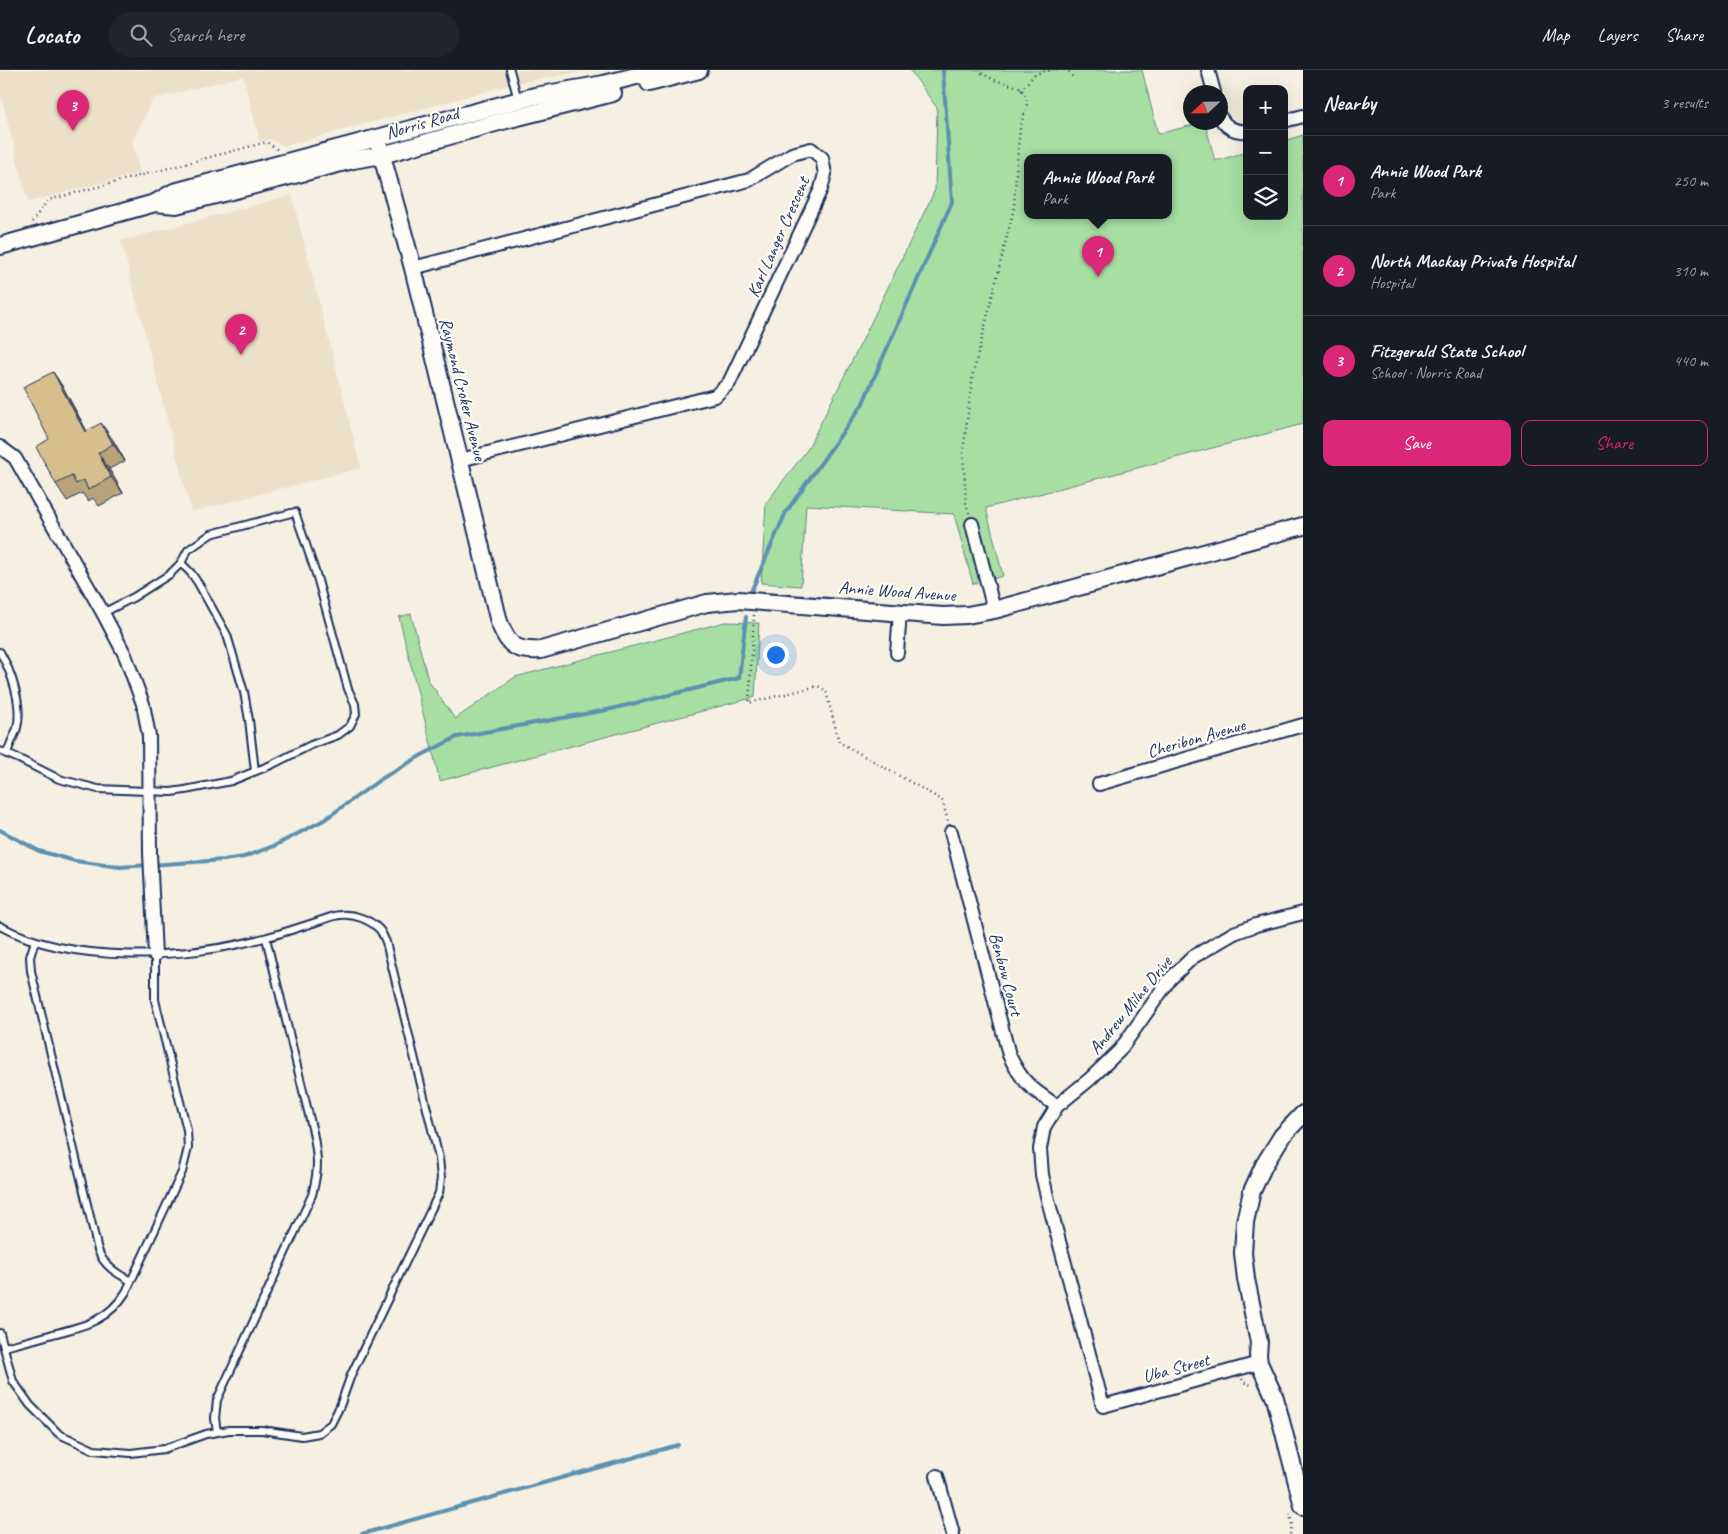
<!DOCTYPE html>
<meta charset="utf-8">
<style>
body{margin:0;font-family:Caveat,sans-serif;background:#20242c;color:#f1f3f6}
.controls{position:absolute;right:15px;top:15px;display:grid;overflow:hidden;border-radius:10px;box-shadow:0 5px 20px #0002}
.controls button{width:45px;height:45px;display:grid;place-items:center;padding:0;border:0;border-bottom:1px solid #363941;background:#171b24;color:#f1f3f6;font:25px sans-serif}
.compass{position:absolute;left:1183px;top:15px;width:45px;height:45px;border-radius:50%;background:#171b24;box-shadow:0 5px 20px #0002;rotate:248deg}
.you{position:absolute;left:775px;top:584px;width:18px;height:18px;margin:-12px;border:4px solid #fff;border-radius:50%;background:#1a73e8;box-shadow:0 0 0 8px #1a73e833}
.badge{display:grid;place-items:center;width:32px;height:32px;border-radius:50%;background:#db2777;color:#fff;font-size:16px;font-weight:700}
.pin{position:absolute;translate:-50% -41px;filter:drop-shadow(0 1px 2px #0008)}
.pin::after{content:'';position:absolute;top:26px;width:18px;height:15px;background:inherit;clip-path:polygon(0 0,100% 0,50% 100%)}
.popup{position:absolute;left:1024px;top:84px;width:148px;height:65px;box-sizing:border-box;display:grid;place-content:center;border-radius:10px;background:#171b24;filter:drop-shadow(0 1px 4px #0005);font-size:16px;white-space:nowrap;color:#9ea1a6}
.popup b{font-size:19px;color:#f1f3f6}
.popup::after{content:'';position:absolute;left:50%;top:100%;margin-left:-10px;border:10px solid transparent;border-top-color:#171b24}
.list{margin:0;padding:0;list-style:none}
h2{display:flex;justify-content:space-between;align-items:center;height:65px;margin:0;padding:0 20px;font-size:21px}
h2 small{font-size:16px;font-weight:400;color:#9ea1a6}
.list li{display:grid;grid-template-columns:32px 1fr auto;gap:15px;align-items:center;box-sizing:border-box;height:90px;padding:0 20px;border-top:1px solid #363941}
.list b{display:block;font-size:19px;white-space:nowrap}
.list p{margin:0;font-size:16px;white-space:nowrap;color:#9ea1a6}
.list em{font-size:16px;font-style:normal;color:#9ea1a6}
.actions{display:flex;gap:10px;padding:15px 20px}
.actions a{flex:1;padding:11px 0;border:1px solid #db2777;border-radius:10px;text-align:center;font-size:18px;color:#db2777}
.actions .main{background:#db2777;color:#fff}
.icon{flex:none;width:28px;height:28px;fill:none;stroke:currentColor;stroke-width:2;stroke-linecap:round;stroke-linejoin:round}
.map{position:relative;flex:none;width:1303px;height:1464px;overflow:hidden}
header{display:flex;align-items:center;gap:30px;box-sizing:border-box;height:70px;padding:0 25px;background:#171b24;border-bottom:1px solid #363941}
header strong{font-size:24px}
nav{display:flex;gap:28px;margin-inline-start:auto;font-size:18px}
.search{width:350px;height:45px;background:#20242c;display:flex;align-items:center;gap:12px;box-sizing:border-box;padding:0 18px;border-radius:28px;color:#9ea1a6;font-size:19px}
main{display:flex}
aside{flex:1;background:#171b24}
.map>svg:first-child{display:block}
.built{fill:#ece1c8}
.park{fill:#a7dfa3;stroke:#618780;fill-rule:evenodd}
.lines{fill:none;stroke-linecap:round;stroke-linejoin:round}
.stream{stroke:#5b91b0;stroke-width:4}
.service-casing{stroke:#1b2f5e;stroke-width:10}
.minor-casing{stroke:#1b2f5e;stroke-width:16}
.tertiary-casing{stroke:#1b2f5e;stroke-width:20}
.path{stroke:#1b2f5e;stroke-width:2.5;stroke-dasharray:1 4;stroke-linecap:butt}
.service{stroke:#fdfcf7;stroke-width:6}
.minor{stroke:#fdfcf7;stroke-width:12}
.tertiary{stroke:#fdfcf7;stroke-width:16}
.wall{fill:#b9a379;stroke:#1b2f5e}
.shaded-wall{fill:#968563;stroke:#1b2f5e}
.building{fill:#d7be8d;stroke:#1b2f5e}
.labels{text-anchor:middle;dominant-baseline:central;stroke-width:4.5;stroke-linejoin:round;paint-order:stroke}
.street-label{font-size:18px;fill:#1b2f5e;stroke:#fdfcf7}
</style>
<header>
<strong>Locato</strong>
<div class="search"><svg class="icon" aria-label="search" viewBox="0 0 24 24"><circle cx="10" cy="10" r="6"/><path d="M15 15l6 6"/></svg>Search here</div>
<nav><a>Map</a><a>Layers</a><a>Share</a></nav>
</header>
<main>
<div class="map">
<svg width="1303" height="1464" viewBox="0 0 1303 1464">
<rect width="100%" height="100%" fill="#f5f0e2"/>
<filter id="ink" filterUnits="userSpaceOnUse"><feTurbulence type="fractalNoise" baseFrequency=".02" numOctaves="2"/><feDisplacementMap in="SourceGraphic" scale="10" xChannelSelector="R" yChannelSelector="G"/><feConvolveMatrix kernelMatrix="1 2 1 2 8 2 1 2 1" color-interpolation-filters="sRGB"/></filter>
<g filter="url(#ink)">
<g class="built">
<polygon points="0,0 593,0 521,12 284,76 271,69 260,72 243,6 153,29 132,72 140,103 28,132 0,22"/>
<polygon points="292,125 361,398 191,442 121,171"/>
</g>
<g class="park">
<path d="M910,0H1142L1158,64L1197,54L1198,53H1205L1215,91L1247,82V146H1284V71L1303,65V354L986,438L1003,506L973,514L954,444L806,435L801,516L761,513L766,433L807,380L863,269L935,120L937,38ZM1028,88H1168V146H1028Z"/>
<polygon points="411,544 428,610 455,649 515,607 725,552 759,553 755,627 440,711 399,547"/>
</g>
<g class="lines">
<g class="stream">
<polyline points="750,524 786,442 862,335 952,132 943,0"/>
<polyline points="0,760 39,781 75,791 120,797 224,790 244,787 274,776 324,750 381,709 422,685 457,667 607,640 739,608 746,547"/>
<polyline points="362,1464 678,1375"/>
</g>
<defs>
<g id="service">
<polyline points="510,0 518,30"/>
<polyline points="181,493 191,503 198,513 227,565 244,622 249,650 255,701"/>
<path d="M0,582C11,601 23,635 17,658C15,665 9,675 7,684"/>
<polyline points="0,681 19,689 59,709 98,719 171,722 185,720 231,711 271,695 311,675 338,665 350,656 356,644 355,634 348,619 317,507 295,442 211,464 188,480 181,493 170,504 134,527 103,543"/>
<path d="M0,856C72,895 187,889 264,868C283,863 301,857 319,851C326,849 334,845 341,845C354,844 369,849 379,859C382,862 384,868 386,872L439,1088L441,1108L439,1123L351,1305L340,1336L331,1354L319,1363L302,1366L262,1360H229L206,1364L164,1379L131,1383L94,1380L59,1364L30,1335L13,1311L0,1263"/>
<path d="M35,871L30,887L31,901L98,1180C104,1196 116,1203 131,1211"/>
<path d="M4,1277C20,1273 37,1269 53,1264C84,1256 108,1251 126,1222L182,1102L188,1078L187,1060L155,930V885"/>
<path d="M217,1362L215,1348L217,1330L312,1125C319,1099 318,1088 313,1062L266,868"/>
</g>
<g id="minor">
<polyline points="1208,0 1214,22"/>
<path d="M1220,47C1226,58 1235,62 1247,61"/>
<polyline points="1284,51 1303,46"/>
<polyline points="413,198 749,110 792,84 811,79 822,88 825,104 821,119 729,313 715,326 460,390"/>
<polyline points="0,377 15,388 103,543 125,585 143,634 149,666 150,783 155,885"/>
<polyline points="972,454 994,540"/>
<polyline points="897,583 900,542"/>
<polyline points="1099,714 1303,655"/>
<path d="M951,762L1009,985C1023,1014 1032,1019 1057,1036"/>
<polyline points="1259,1293 1103,1336 1048,1130 1042,1105 1040,1079 1044,1057 1057,1036 1090,1009 1120,980 1170,909 1193,887 1234,863 1256,855 1303,843"/>
<polyline points="937,1406 953,1464"/>
</g>
<g id="tertiary">
<polyline points="649,13 699,0"/>
<path d="M377,68L413,198L499,552C508,575 515,582 541,580L707,533L738,530L943,546L967,545L994,540L1303,456"/>
<polyline points="155,133 176,135 353,90 382,85 506,50 613,23"/>
<polyline points="0,176 155,133 174,122 535,26 604,14 660,0"/>
<polyline points="1303,1044 1282,1066 1264,1095 1252,1121 1245,1152 1243,1183 1246,1209 1259,1272 1258,1285 1259,1293 1275,1328 1303,1436"/>
</g>
</defs>
<use href="#service" class="service-casing"/>
<use href="#minor" class="minor-casing"/>
<use href="#tertiary" class="tertiary-casing"/>
<g class="path">
<polyline points="1064,0 1069,2 1074,9"/>
<polyline points="1021,20 1035,4 1051,0"/>
<polyline points="32,152 48,130 267,72 278,80"/>
<polyline points="969,443 966,433 963,382 973,304 1014,138 1016,102 1020,58 1027,34 1025,24 1019,17 994,10 982,3 981,0"/>
<polyline points="754,545 749,633 818,616 826,621 839,672 942,730 948,751"/>
<polyline points="1242,1309 1243,1312 1254,1316"/>
<polyline points="1290,1464 1292,1455 1290,1444"/>
</g>
<use href="#service" class="service"/>
<use href="#minor" class="minor"/>
<use href="#tertiary" class="tertiary"/>
</g>
<polygon class="wall" points="53,302 64,319 87,361 113,370 125,391 109,399 123,423 99,436 93,428 88,431 82,423 67,431 56,414"/>
<g class="shaded-wall">
<polygon points="53,302 64,319 96,379 85,362"/>
<polygon points="101,353 113,370 125,391 113,374"/>
<polygon points="98,383 109,399 123,423 111,407"/>
</g>
<polygon class="building" points="53,302 85,362 101,353 113,374 98,383 111,407 88,420 84,410 76,414 72,406 56,414 36,377 49,369 23,317"/>
</g>
<g class="labels">
<g class="street-label">
<text transform="translate(422 53) rotate(-16)">Norris Road</text>
<text transform="translate(778 167) rotate(-66)">Karl Langer Crescent</text>
<text transform="translate(463 319) rotate(76)">Raymond Croker Avenue</text>
<text transform="translate(897 521) rotate(4)">Annie Wood Avenue</text>
<text transform="translate(1196 668) rotate(-16)">Cheribon Avenue</text>
<text transform="translate(1006 904) rotate(75)">Benbow Court</text>
<text transform="translate(1130 935) rotate(-51)">Andrew Milne Drive</text>
<text transform="translate(1176 1298) rotate(-15)">Uba Street</text>
</g>
</g>
</svg>
<div class="controls">
<button>+</button>
<button>−</button>
<button><svg class="icon" aria-label="layers" viewBox="0 0 24 24"><path d="M12 4l9 5-9 5-9-5zM3 14l9 5 9-5"/></svg></button>
</div>
<svg class="compass" viewBox="-18 -18 36 36"><path d="M0-13l5 13h-10z" fill="#e53935"/><path d="M0 13l5-13h-10z" fill="#9ea1a6"/></svg>
<div class="you"></div>
<div class="pin badge" style="left:1098px;top:207px">1</div>
<div class="popup"><b>Annie Wood Park</b>Park</div>
<div class="pin badge" style="left:241px;top:285px">2</div>
<div class="pin badge" style="left:73px;top:61px">3</div>
</div>
<aside>
<h2>Nearby<small>3 results</small></h2>
<ul class="list">
<li><span class="badge">1</span><div><b>Annie Wood Park</b><p>Park</p></div><em>250 m</em></li>
<li><span class="badge">2</span><div><b>North Mackay Private Hospital</b><p>Hospital</p></div><em>310 m</em></li>
<li><span class="badge">3</span><div><b>Fitzgerald State School</b><p>School · Norris Road</p></div><em>440 m</em></li>
</ul>
<div class="actions"><a class="main">Save</a><a>Share</a></div>
</aside>
</main>
